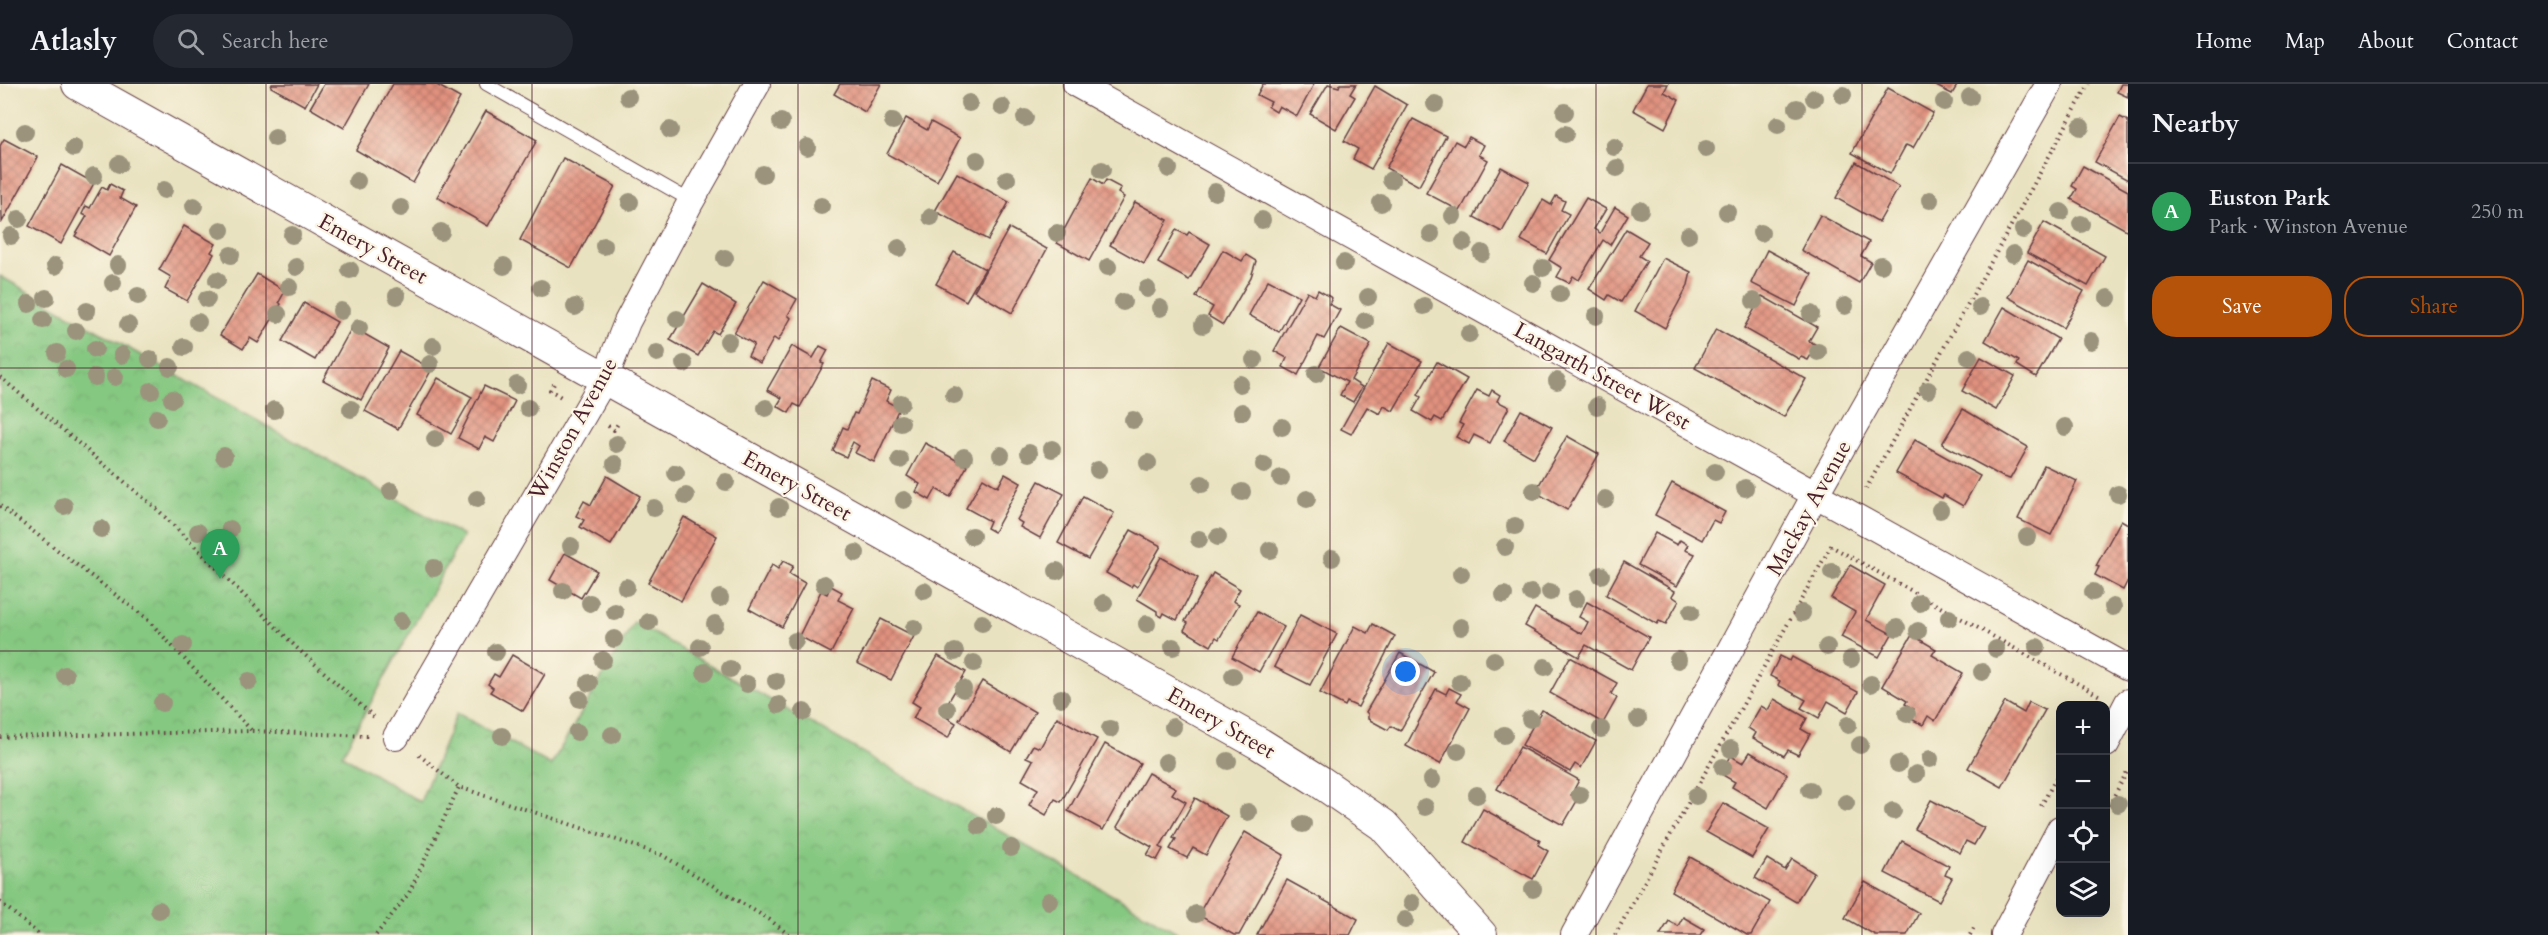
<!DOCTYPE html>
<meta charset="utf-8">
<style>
body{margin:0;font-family:Cardo,serif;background:#242831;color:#f1f3f6}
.controls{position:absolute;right:18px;bottom:18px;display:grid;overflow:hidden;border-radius:12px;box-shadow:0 6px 24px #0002}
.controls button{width:54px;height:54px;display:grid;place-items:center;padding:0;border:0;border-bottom:2px solid #363941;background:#171b24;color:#f1f3f6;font:30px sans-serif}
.you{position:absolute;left:1406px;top:588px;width:21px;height:21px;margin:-15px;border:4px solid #fff;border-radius:50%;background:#1a73e8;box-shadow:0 0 0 9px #1a73e833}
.badge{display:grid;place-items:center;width:39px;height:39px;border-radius:50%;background:#b45309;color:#fff;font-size:20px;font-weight:700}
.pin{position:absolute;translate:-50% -50px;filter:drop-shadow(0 2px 3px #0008)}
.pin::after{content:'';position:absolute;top:32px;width:21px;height:18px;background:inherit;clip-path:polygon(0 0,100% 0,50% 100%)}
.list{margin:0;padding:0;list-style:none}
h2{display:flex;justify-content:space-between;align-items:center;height:78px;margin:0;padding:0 24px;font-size:26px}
h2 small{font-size:20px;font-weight:400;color:#9ea1a6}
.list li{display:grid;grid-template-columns:39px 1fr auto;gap:18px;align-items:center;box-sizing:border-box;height:96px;padding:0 24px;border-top:2px solid #363941}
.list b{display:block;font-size:22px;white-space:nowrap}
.list p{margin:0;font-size:20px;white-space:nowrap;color:#9ea1a6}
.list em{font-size:20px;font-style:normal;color:#9ea1a6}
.actions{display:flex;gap:12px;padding:18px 24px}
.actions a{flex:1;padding:14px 0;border:2px solid #b45309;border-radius:24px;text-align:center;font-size:21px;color:#b45309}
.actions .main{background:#b45309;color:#fff}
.icon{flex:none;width:33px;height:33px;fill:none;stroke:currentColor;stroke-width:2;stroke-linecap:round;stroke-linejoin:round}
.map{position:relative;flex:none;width:2128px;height:851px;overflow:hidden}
header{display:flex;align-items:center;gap:36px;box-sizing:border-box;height:84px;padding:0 30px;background:#171b24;border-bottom:2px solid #363941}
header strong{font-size:28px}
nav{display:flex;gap:33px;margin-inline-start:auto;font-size:21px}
.search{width:420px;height:54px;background:#242831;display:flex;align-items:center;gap:15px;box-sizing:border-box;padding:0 21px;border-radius:33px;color:#9ea1a6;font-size:22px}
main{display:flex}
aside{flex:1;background:#171b24}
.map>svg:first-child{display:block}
.park{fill:url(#park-crowns);stroke:#687456;stroke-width:1.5}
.building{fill:url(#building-cross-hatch)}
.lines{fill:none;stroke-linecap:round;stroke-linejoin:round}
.service-casing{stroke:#623c41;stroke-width:14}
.minor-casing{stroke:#623c41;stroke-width:28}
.tertiary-casing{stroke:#623c41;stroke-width:34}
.path{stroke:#623c41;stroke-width:4;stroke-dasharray:1.5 4.5;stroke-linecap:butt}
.service{stroke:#fff;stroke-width:12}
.minor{stroke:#fff;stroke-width:26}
.tertiary{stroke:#fff;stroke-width:32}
.tree{fill:#9b937c}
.grid{fill:none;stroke:#4a1f2b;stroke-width:1.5;stroke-opacity:0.55}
.labels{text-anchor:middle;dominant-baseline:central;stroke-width:4.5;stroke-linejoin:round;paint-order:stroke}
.street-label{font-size:22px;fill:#4a1f2b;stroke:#fcf5e5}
</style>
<header>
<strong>Atlasly</strong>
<div class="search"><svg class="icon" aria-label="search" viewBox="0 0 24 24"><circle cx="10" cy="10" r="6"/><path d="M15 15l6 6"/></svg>Search here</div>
<nav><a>Home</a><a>Map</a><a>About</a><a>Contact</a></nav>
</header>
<main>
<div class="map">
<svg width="2128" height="851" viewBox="0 0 2128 851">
<defs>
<pattern id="park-crowns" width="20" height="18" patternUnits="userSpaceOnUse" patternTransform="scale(1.5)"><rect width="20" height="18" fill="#85c881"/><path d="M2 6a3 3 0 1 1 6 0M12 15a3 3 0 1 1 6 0" fill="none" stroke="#74ab70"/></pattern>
<pattern id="building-cross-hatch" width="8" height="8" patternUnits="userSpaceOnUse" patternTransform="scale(1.5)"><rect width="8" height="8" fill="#e1927f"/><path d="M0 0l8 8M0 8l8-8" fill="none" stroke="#b87768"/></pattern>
</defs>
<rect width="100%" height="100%" fill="#fcf5e5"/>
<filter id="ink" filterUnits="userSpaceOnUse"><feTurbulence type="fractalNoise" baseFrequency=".0167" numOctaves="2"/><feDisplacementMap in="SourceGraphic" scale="12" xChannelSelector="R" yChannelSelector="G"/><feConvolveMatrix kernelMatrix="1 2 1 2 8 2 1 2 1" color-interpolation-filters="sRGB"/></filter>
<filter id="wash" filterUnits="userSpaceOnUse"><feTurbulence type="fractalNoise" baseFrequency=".008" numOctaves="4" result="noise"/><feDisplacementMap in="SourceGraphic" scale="24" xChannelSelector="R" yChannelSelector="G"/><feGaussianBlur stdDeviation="1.35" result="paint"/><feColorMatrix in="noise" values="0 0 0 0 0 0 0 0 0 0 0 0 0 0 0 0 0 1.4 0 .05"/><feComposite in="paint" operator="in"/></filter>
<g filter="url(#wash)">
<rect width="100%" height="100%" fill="#e9e2c0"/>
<polygon class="park" points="0,192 463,452 342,671 420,718 457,629 551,681 634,538 1182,851 0,851"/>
<g id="blocks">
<g class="building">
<polygon points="272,0 317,0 305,22 271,3"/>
<polygon points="324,0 369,0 344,44 310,24"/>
<polygon points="393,0 435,0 460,14 413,99 356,66"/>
<polygon points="840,0 881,0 865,28 834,10"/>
<polygon points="1263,0 1314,0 1297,32 1279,22 1276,28 1268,23 1271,18 1257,11"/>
<polygon points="1328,0 1339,3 1340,0 1356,0 1350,10 1355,13 1336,45 1310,30"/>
<polygon points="1647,0 1668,0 1664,8 1679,16 1665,44 1633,26"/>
<polygon points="1932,0 1958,0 1952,10"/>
<polygon points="2121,0 2128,0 2128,13 2117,8"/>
<polygon points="1375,2 1407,21 1371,85 1353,75 1358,65 1344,57"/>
<polygon points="1888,4 1933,29 1913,64 1906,61 1890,90 1852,69"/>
<polygon points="486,27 537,56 488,142 437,113"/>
<polygon points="2120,33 2128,37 2128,96 2095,78"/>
<polygon points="906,34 927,46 931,38 960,54 937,97 887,70"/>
<polygon points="1413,35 1446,52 1419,102 1386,84"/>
<polygon points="1469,53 1484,61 1479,71 1488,76 1460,127 1426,109 1455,57 1464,62"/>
<polygon points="4,55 38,73 2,138 0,62"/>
<polygon points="563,74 615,102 571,184 520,156"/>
<polygon points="1856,78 1899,103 1879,138 1836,114"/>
<polygon points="62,81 94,99 61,160 29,142"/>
<polygon points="2083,82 2128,107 2128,147 2071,115 2077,105 2072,102"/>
<polygon points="1501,83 1529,98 1502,148 1474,133"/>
<polygon points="957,89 1009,118 988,156 935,127"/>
<polygon points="1092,94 1103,101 1106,96 1121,104 1118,109 1124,113 1089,177 1057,159"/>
<polygon points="110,100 123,107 120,114 136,123 109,172 75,152 87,132 82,130 86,122 90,124 102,103 107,106"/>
<polygon points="1556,112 1565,117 1561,126 1569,130 1547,170 1521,156 1543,116 1551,121"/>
<polygon points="1586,114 1606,125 1594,145 1600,149 1615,123 1628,131 1610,161 1603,156 1579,196 1573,192 1569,199 1557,193 1562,184 1549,176"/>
<polygon points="1135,118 1168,136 1144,180 1110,161"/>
<polygon points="1820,131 1869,158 1861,172 1871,178 1859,199 1801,166"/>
<polygon points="2044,138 2105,172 2088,202 2027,169"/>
<polygon points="184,142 216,160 211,168 214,170 187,217 165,205 171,193 159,186"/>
<polygon points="1009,144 1047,165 1012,229 974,207"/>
<polygon points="1626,145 1648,158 1639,172 1647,177 1621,218 1609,211 1606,216 1589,205"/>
<polygon points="1176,146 1187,151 1189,148 1210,160 1189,196 1158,179"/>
<polygon points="1223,166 1242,177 1246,171 1256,177 1251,193 1223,241 1208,232 1213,223 1196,213"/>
<polygon points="1767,166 1812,190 1796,222 1751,199"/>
<polygon points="954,168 985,185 966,217 936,200"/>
<polygon points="1663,174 1691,188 1688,201 1665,244 1635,227"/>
<polygon points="2028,176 2084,207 2063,244 2008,213"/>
<polygon points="257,190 285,207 279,218 281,220 258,259 250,254 243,265 220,251"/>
<polygon points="764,196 797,215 788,231 791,234 778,257 774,254 760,279 748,272 754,260 734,249"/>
<polygon points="1268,196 1299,212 1279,248 1249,231"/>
<polygon points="703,200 736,220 718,250 713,247 698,272 670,256"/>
<polygon points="1318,206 1332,214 1329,220 1340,226 1324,255 1318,252 1298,291 1283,283 1287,274 1274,267 1307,208 1315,212"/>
<polygon points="1762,212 1817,243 1809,257 1817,261 1808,276 1801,273 1799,275 1744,244"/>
<polygon points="304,219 337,238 315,276 282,257"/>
<polygon points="2004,223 2058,255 2036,293 2017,281 2019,277 1985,257"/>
<polygon points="352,243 389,264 361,316 323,296"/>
<polygon points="1341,244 1371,260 1351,296 1362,303 1353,318 1340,311 1347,298 1319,283"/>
<polygon points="1716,245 1806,295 1784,333 1695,284"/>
<polygon points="1389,259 1422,277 1393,327 1384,322 1380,330 1367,323 1351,350 1341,345"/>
<polygon points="792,262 813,274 820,262 828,266 821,279 824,280 800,323 794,320 789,329 777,322 782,314 767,306"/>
<polygon points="399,267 432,285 398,345 365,327"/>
<polygon points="1981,273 2015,292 1996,326 1962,307"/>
<polygon points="1437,278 1467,295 1442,337 1435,333 1432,338 1413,327 1421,313 1418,311"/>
<polygon points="438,294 472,313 451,350 417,331"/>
<polygon points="872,297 891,306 886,317 899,324 874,378 855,369 859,362 853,358 846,373 833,367 843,343 847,345 854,329 857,330"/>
<polygon points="484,302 515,317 494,358 485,353 479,365 458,354"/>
<polygon points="1477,306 1489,312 1492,306 1500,311 1497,317 1509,323 1490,359 1474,351 1469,360 1456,353 1463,341 1459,339"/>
<polygon points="1963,325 2028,363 2010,395 2003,393 1942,360"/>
<polygon points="1521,326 1552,343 1534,374 1504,357"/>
<polygon points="1567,352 1599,370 1567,426 1535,408"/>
<polygon points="1915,356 1980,392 1963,422 1944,411 1942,414 1896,389"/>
<polygon points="925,359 967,382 950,413 936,405 930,416 916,408 920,400 907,392"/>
<polygon points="2044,381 2077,397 2051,451 2018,435"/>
<polygon points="1005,390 1021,399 994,448 987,444 990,437 966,424 983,394 998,403"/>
<polygon points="607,392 640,412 611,461 580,443 584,436 576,432 584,417 591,421"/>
<polygon points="1039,397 1064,410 1040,454 1020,443 1022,439 1017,436"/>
<polygon points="1672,399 1725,428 1719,439 1713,436 1702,456 1655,431"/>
<polygon points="1083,412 1114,429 1088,475 1058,459"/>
<polygon points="684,433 717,452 681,517 648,499"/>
<polygon points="2121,436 2128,440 2128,496 2123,506 2095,491 2099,483 2096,482"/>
<polygon points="1131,446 1161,462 1137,503 1133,500 1131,503 1106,489"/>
<polygon points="1655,449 1677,461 1680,456 1688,461 1685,466 1695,470 1677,502 1638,481"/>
<polygon points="565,469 597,487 581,514 550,496"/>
<polygon points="1161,473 1198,494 1177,536 1164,529 1162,533 1157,530 1157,527 1137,515"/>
<polygon points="783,477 793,482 789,490 805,499 782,543 749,525 772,481 778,485"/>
<polygon points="1624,478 1675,507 1672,512 1679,517 1666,540 1659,537 1657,540 1606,511"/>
<polygon points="1850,481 1885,501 1866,536 1892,550 1879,573 1841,553 1855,528 1831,514"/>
<polygon points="1213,489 1240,505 1233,517 1239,520 1219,555 1216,553 1211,562 1184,546 1188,539 1185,537"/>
<polygon points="831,502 842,508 838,516 854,524 831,569 799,552 821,507 827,510"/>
<polygon points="1587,518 1649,553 1631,586 1586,561 1579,573 1525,542 1535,524 1582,550 1588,538 1579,533"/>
<polygon points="1257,528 1284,543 1259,588 1232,573"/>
<polygon points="1300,531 1337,550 1310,601 1274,583"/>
<polygon points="881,535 914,552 891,596 857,579"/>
<polygon points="1373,540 1395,552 1358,623 1347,618 1345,622 1320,609 1355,542 1368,549"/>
<polygon points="1912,551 1936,565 1932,571 1963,589 1935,637 1928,632 1923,641 1909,634 1914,625 1905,620 1907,617 1882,602"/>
<polygon points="1400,569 1434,588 1400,647 1391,642 1388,646 1368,635 1368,630 1366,628"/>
<polygon points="512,571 545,590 523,627 490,608 493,604 488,600 494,590 499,593"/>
<polygon points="938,572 966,588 941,630 956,639 948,654 913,634 920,623 912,618"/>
<polygon points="1780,572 1790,577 1792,573 1858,608 1847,628 1828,617 1819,634 1801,624 1806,616 1778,601 1780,597 1770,592"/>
<polygon points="1570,573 1617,599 1611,610 1617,614 1603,639 1550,609"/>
<polygon points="982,597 1035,628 1011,668 959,636"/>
<polygon points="1449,604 1461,610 1457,617 1470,624 1440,680 1406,662 1436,605 1446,610"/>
<polygon points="1774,615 1807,634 1801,645 1810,650 1798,671 1788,666 1784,672 1753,654 1756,649 1748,644 1761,622 1768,626"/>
<polygon points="2005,618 2024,629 2029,618 2045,626 2002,703 1968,684"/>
<polygon points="1542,626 1596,657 1581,684 1575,680 1570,688 1522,661"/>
<polygon points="1057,633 1097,655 1061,718 1055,715 1046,731 1029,721 1038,705 1022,696 1033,676 1026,673 1033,661 1040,664"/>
<polygon points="1105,660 1140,679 1103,746 1068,727"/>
<polygon points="1520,663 1579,696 1571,711 1578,715 1563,741 1497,705"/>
<polygon points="1750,668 1787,690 1768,724 1732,703 1735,698 1721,690 1731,672 1743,679"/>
<polygon points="1148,689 1176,704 1172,710 1186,718 1160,763 1163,765 1157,776 1147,771 1152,763 1117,743"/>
<polygon points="1195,714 1227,732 1206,771 1193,764 1187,774 1170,765 1176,755 1173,754"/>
<polygon points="1931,716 1984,744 1974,761 1966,757 1960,769 1915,745"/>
<polygon points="1723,719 1769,745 1752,774 1706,748"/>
<polygon points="1483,725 1540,756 1538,761 1548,767 1533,795 1465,758"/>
<polygon points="1245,748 1284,771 1239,851 1234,851 1198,831"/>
<polygon points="1902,757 1949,782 1945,791 1952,794 1939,817 1885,789"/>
<polygon points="1690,773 1770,818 1751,851 1747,851 1671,807"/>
<polygon points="1767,775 1785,786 1792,775 1814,789 1796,818 1755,794"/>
<polygon points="1287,796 1358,835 1350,851 1257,851"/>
<polygon points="1865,798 1919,829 1907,851 1875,851 1845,834"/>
<polygon points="1683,833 1704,845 1700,851 1660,851 1669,837 1678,842"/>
</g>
</g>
</g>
<g filter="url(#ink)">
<use href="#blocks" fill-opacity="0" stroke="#623c41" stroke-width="1.5"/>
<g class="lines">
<defs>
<polyline id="service" points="486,0 691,117"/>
<g id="minor">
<polyline points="1076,0 2128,584"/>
<polyline points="396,653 605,294 627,238 691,117 757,0"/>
<polyline points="2106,660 2128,618"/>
<polyline points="1574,851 1815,411 2049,0"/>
<polyline points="2004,851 2060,745"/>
</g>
<polyline id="tertiary" points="78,0 1260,660 1319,697 1383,741 1481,851"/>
</defs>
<use href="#service" class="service-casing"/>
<use href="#minor" class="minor-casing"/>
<use href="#tertiary" class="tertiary-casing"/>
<g class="path">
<polyline points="0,293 158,426 297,564 374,633"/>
<polyline points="554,300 550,306 561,313"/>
<polyline points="608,342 614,346 619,338"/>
<polyline points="1866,405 2089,0"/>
<polyline points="0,422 146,534 252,647"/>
<polyline points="0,653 252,647 368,652"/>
<polyline points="419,671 459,703 662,771 770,836 789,851"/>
<polyline points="2041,722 2060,687"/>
<polyline points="2106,727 2128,686"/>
<polyline points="0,818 40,851"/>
<polyline points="376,851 409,809 459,703"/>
<polyline points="1615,851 1831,462 2100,612"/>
<polyline points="1970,851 1975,841"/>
</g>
<use href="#service" class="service"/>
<use href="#minor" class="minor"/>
<use href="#tertiary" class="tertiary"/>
</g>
<g class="tree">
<circle cx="1843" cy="11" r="9"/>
<circle cx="628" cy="13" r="9"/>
<circle cx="1970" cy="13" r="9"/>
<circle cx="1814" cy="14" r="9"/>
<circle cx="1944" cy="18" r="9"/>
<circle cx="969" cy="19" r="9"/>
<circle cx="1435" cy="20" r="9"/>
<circle cx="1002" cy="23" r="9"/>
<circle cx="1797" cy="24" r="9"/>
<circle cx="1565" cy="28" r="9"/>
<circle cx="1025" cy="34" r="9"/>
<circle cx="893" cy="37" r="9"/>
<circle cx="781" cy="38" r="9"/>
<circle cx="1778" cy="41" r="9"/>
<circle cx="2081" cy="43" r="9"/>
<circle cx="670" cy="46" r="9"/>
<circle cx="25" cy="48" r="9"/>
<circle cx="1565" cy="50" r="9"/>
<circle cx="275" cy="54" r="9"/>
<circle cx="807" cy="63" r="9"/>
<circle cx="1614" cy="63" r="9"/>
<circle cx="74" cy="64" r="9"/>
<circle cx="1706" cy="65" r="9"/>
<circle cx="977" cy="76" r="9"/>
<circle cx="119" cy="80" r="9"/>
<circle cx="1617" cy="84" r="9"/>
<circle cx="1169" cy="85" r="9"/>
<circle cx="1102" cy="86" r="9"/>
<circle cx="763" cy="90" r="9"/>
<circle cx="94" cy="92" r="9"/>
<circle cx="1007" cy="95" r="9"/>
<circle cx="1391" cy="96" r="9"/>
<circle cx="357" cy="97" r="9"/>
<circle cx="164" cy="106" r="9"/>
<circle cx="1215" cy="108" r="9"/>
<circle cx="1930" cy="116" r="9"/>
<circle cx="630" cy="118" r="9"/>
<circle cx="1381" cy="119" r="9"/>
<circle cx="194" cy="122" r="9"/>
<circle cx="821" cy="122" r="9"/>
<circle cx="401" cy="124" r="9"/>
<circle cx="1640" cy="126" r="9"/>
<circle cx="1727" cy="128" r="9"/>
<circle cx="2061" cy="128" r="9"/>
<circle cx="1453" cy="132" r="9"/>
<circle cx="931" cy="133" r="9"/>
<circle cx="19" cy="135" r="9"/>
<circle cx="1262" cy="136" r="9"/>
<circle cx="2081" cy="140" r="9"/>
<circle cx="221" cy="146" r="9"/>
<circle cx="2023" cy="146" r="9"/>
<circle cx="441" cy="148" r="9"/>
<circle cx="1057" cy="149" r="9"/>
<circle cx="1761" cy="149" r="9"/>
<circle cx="1431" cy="150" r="9"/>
<circle cx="292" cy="151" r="9"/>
<circle cx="1688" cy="151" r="9"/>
<circle cx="11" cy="152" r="9"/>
<circle cx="1464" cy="158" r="9"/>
<circle cx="604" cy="162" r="9"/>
<circle cx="899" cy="164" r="9"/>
<circle cx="1482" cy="169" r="9"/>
<circle cx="2013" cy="170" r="9"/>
<circle cx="231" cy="171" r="9"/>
<circle cx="725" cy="174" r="9"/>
<circle cx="1344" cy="179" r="9"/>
<circle cx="118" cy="181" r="9"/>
<circle cx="1881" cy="181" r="9"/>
<circle cx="55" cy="182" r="9"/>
<circle cx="504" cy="182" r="9"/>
<circle cx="296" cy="183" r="9"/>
<circle cx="1108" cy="183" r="9"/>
<circle cx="1543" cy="184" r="9"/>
<circle cx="350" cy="186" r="9"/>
<circle cx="217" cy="196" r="9"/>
<circle cx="113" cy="199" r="9"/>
<circle cx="1533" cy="199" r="9"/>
<circle cx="289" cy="203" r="9"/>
<circle cx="541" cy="204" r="9"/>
<circle cx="1147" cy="205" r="9"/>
<circle cx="1560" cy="210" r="9"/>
<circle cx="138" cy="212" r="9"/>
<circle cx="397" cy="212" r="9"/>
<circle cx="1368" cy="213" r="9"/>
<circle cx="46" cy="214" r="9"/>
<circle cx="2108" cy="214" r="9"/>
<circle cx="207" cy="215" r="9"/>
<circle cx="1754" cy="217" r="9"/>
<circle cx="1123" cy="218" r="9"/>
<circle cx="29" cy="220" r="9"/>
<circle cx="1424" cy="222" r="9"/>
<circle cx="1845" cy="222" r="9"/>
<circle cx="575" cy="223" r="9"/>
<circle cx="1980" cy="223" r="9"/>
<circle cx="1160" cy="224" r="9"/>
<circle cx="87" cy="227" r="9"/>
<circle cx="341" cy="227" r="9"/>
<circle cx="278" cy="230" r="9"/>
<circle cx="1811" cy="230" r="9"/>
<circle cx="1596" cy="232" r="9"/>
<circle cx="677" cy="235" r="9"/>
<circle cx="43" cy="236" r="9"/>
<circle cx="1365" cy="237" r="9"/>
<circle cx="198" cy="238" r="9"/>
<circle cx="128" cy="241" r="9"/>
<circle cx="1203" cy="241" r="9"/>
<circle cx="359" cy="244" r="9"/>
<circle cx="76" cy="247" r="9"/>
<circle cx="1469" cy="250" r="9"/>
<circle cx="728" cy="257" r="9"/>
<circle cx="2091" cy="257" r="9"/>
<circle cx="433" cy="262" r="9"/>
<circle cx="184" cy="263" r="9"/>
<circle cx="95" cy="265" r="9"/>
<circle cx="1818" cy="268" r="9"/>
<circle cx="57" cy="269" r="9"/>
<circle cx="657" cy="269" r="9"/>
<circle cx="122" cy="271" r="9"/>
<circle cx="1969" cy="273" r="9"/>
<circle cx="150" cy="275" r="9"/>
<circle cx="1254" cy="276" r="9"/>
<circle cx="430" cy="280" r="9"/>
<circle cx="684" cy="280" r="9"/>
<circle cx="170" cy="283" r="9"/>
<circle cx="66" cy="285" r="9"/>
<circle cx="1316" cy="290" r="9"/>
<circle cx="95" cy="293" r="9"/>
<circle cx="115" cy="293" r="9"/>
<circle cx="1557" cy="297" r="9"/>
<circle cx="1240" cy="300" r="9"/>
<circle cx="517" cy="301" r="9"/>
<circle cx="1928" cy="306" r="9"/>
<circle cx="151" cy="307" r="9"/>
<circle cx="954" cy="311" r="9"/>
<circle cx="172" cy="315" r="9"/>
<circle cx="901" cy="319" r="9"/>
<circle cx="1597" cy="322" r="9"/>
<circle cx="528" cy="324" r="9"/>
<circle cx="766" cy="324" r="9"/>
<circle cx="351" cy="325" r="9"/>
<circle cx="274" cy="326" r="9"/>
<circle cx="1242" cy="328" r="9"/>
<circle cx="157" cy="334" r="9"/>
<circle cx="1133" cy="336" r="9"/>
<circle cx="901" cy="339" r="9"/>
<circle cx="1282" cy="343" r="9"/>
<circle cx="2065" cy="343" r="9"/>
<circle cx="435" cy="355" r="9"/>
<circle cx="617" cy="360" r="9"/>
<circle cx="1052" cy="365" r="9"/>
<circle cx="1029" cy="369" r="9"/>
<circle cx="1001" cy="371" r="9"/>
<circle cx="224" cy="372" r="9"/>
<circle cx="964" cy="373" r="9"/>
<circle cx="900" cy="376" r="9"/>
<circle cx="1148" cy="379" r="9"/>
<circle cx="615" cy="380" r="9"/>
<circle cx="1264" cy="381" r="9"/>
<circle cx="1098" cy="386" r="9"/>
<circle cx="1715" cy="388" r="9"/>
<circle cx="676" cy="389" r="9"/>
<circle cx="1281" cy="394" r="9"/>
<circle cx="726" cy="398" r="9"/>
<circle cx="1202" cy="400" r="9"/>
<circle cx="1745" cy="404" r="9"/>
<circle cx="391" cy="407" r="9"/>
<circle cx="1534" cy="407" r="9"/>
<circle cx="1242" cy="408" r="9"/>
<circle cx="2118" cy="410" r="9"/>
<circle cx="686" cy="412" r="9"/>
<circle cx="477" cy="415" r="9"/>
<circle cx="1307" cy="415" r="9"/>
<circle cx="1605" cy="415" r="9"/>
<circle cx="904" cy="416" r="9"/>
<circle cx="64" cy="422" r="9"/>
<circle cx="779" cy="423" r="9"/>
<circle cx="654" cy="424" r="9"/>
<circle cx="1940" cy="426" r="9"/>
<circle cx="1515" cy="442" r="9"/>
<circle cx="101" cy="445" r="9"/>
<circle cx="230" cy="445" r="9"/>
<circle cx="198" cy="448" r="9"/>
<circle cx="972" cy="452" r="9"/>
<circle cx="1218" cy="453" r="9"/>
<circle cx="2027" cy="453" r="9"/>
<circle cx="1199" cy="455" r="9"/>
<circle cx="571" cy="462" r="9"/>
<circle cx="1505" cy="463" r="9"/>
<circle cx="1270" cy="466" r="9"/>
<circle cx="856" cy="469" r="9"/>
<circle cx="1332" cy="474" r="9"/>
<circle cx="434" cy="484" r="9"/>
<circle cx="1057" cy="487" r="9"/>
<circle cx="1832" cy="488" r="9"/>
<circle cx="1461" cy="490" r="9"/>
<circle cx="1601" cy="491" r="9"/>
<circle cx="824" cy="500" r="9"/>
<circle cx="626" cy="503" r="9"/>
<circle cx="563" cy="507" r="9"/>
<circle cx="924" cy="507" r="9"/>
<circle cx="1550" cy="508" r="9"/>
<circle cx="2093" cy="508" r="9"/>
<circle cx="1531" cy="509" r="9"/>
<circle cx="1504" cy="511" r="9"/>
<circle cx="720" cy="514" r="9"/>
<circle cx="1576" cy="515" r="9"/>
<circle cx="590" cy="519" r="9"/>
<circle cx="1104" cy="519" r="9"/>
<circle cx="1920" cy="519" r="9"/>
<circle cx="2113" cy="523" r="9"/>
<circle cx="615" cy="528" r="9"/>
<circle cx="1691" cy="528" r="9"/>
<circle cx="1802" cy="529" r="9"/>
<circle cx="1949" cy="534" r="9"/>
<circle cx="401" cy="537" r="9"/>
<circle cx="649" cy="538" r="9"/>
<circle cx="982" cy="539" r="9"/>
<circle cx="715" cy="540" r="9"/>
<circle cx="1147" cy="540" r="9"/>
<circle cx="1461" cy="543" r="9"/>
<circle cx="914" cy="544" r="9"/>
<circle cx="1897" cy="544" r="9"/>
<circle cx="1918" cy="547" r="9"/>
<circle cx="614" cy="555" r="9"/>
<circle cx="795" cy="557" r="9"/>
<circle cx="183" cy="561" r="9"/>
<circle cx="700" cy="563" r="9"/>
<circle cx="1173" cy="563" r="9"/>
<circle cx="1827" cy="563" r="9"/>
<circle cx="2037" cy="563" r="9"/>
<circle cx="1996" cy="565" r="9"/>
<circle cx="496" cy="568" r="9"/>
<circle cx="955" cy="568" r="9"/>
<circle cx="1851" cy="575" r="9"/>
<circle cx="603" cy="576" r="9"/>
<circle cx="1494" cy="576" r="9"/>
<circle cx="1678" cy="576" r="9"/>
<circle cx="974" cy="579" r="9"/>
<circle cx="1545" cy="583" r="9"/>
<circle cx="730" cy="585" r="9"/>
<circle cx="705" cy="588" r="9"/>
<circle cx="1982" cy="588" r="9"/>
<circle cx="65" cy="591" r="9"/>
<circle cx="1233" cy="592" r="9"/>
<circle cx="249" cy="597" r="9"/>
<circle cx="776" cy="597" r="9"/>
<circle cx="1460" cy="598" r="9"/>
<circle cx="589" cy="599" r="9"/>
<circle cx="747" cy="600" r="9"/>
<circle cx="1871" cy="600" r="9"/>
<circle cx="963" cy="605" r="9"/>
<circle cx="1061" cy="614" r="9"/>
<circle cx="580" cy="615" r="9"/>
<circle cx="162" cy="619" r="9"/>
<circle cx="779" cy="621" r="9"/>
<circle cx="947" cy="625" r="9"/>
<circle cx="804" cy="628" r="9"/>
<circle cx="1907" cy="630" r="9"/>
<circle cx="1530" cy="635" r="9"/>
<circle cx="1638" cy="635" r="9"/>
<circle cx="1848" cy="641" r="9"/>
<circle cx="1173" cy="643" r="9"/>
<circle cx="1110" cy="645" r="9"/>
<circle cx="1601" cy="645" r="9"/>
<circle cx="577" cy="648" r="9"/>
<circle cx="612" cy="651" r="9"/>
<circle cx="1504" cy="651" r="9"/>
<circle cx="502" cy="652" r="9"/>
<circle cx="1860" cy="661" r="9"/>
<circle cx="1731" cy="665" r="9"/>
<circle cx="1458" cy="667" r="9"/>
<circle cx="1930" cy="675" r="9"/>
<circle cx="1228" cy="677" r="9"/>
<circle cx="1166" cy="678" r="9"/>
<circle cx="1898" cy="680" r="9"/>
<circle cx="1723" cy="683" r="9"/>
<circle cx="1916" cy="690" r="9"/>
<circle cx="1432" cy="696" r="9"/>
<circle cx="1810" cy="706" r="9"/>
<circle cx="1477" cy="711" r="9"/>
<circle cx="1580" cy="711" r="9"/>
<circle cx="1696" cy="712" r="9"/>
<circle cx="1846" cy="719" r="9"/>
<circle cx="2118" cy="720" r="9"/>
<circle cx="1425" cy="723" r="9"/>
<circle cx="1893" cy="727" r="9"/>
<circle cx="1248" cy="728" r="9"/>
<circle cx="996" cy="732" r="9"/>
<circle cx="1303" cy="740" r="9"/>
<circle cx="979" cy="742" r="9"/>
<circle cx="1011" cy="764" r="9"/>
<circle cx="1533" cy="805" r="9"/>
<circle cx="1049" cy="817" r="9"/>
<circle cx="1412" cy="819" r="9"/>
<circle cx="159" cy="826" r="9"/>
<circle cx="1196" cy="830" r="9"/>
<circle cx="1405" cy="836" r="9"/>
</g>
</g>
<path class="grid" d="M266,0V851M532,0V851M798,0V851M1064,0V851M1330,0V851M1596,0V851M1862,0V851M0,284H2128M0,567H2128"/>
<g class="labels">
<g class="street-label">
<text transform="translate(373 165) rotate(29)">Emery Street</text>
<text transform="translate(1602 292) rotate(29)">Langarth Street West</text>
<text transform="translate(573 345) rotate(-61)">Winston Avenue</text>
<text transform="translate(797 402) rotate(29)">Emery Street</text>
<text transform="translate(1809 424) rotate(-61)">Mackay Avenue</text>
<text transform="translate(1221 639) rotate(30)">Emery Street</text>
</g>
</g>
</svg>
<div class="controls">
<button>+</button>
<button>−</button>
<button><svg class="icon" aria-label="locate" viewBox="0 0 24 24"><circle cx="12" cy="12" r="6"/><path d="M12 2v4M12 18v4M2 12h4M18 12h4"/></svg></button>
<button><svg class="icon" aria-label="layers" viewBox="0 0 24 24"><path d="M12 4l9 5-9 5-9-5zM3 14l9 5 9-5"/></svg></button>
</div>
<div class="you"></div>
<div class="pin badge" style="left:220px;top:495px;background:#2e9e5b">A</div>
</div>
<aside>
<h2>Nearby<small></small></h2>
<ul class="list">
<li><span class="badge" style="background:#2e9e5b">A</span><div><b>Euston Park</b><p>Park · Winston Avenue</p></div><em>250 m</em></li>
</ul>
<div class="actions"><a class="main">Save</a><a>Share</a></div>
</aside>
</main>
